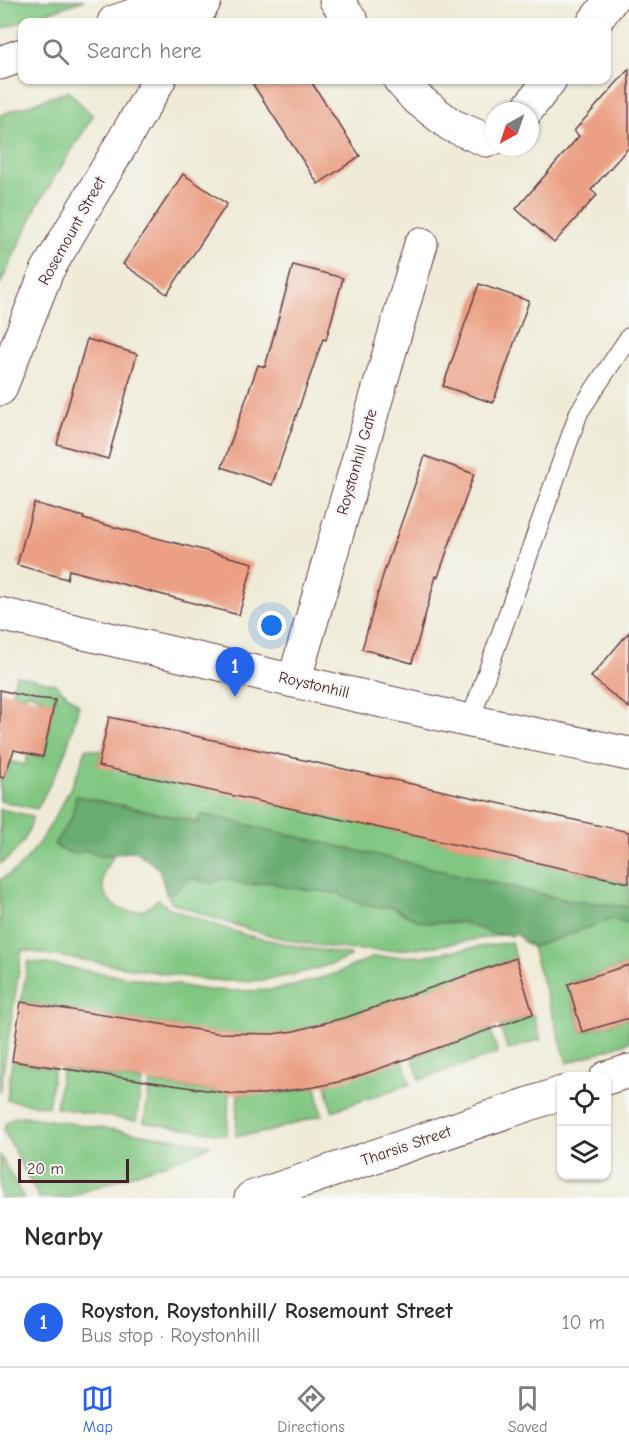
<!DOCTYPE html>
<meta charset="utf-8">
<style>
body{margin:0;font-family:"Comic Neue",sans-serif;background:#f7f7f7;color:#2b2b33}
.controls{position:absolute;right:18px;bottom:18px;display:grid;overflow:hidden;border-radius:12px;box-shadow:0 2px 4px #0004}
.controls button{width:54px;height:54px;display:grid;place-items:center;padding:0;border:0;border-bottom:2px solid #e1e1e2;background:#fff;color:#2b2b33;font:30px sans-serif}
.compass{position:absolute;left:485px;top:102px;width:54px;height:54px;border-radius:50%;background:#fff;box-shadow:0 2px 4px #0004;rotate:220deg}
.scale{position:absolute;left:18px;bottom:15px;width:111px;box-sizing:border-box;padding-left:6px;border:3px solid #4a1f2b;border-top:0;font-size:16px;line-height:21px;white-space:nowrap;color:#4a1f2b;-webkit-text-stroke:4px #f6f6f2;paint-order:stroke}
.you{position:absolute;left:272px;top:626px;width:21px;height:21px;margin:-15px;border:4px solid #fff;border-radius:50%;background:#1a73e8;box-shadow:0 0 0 9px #1a73e833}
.badge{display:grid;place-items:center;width:39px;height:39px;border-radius:50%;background:#2563eb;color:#fff;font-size:20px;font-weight:700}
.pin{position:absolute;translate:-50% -50px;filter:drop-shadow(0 2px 3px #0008)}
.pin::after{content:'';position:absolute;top:32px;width:21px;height:18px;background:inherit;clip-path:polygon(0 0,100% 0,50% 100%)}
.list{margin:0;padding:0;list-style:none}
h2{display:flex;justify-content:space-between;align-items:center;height:78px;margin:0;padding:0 24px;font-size:26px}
h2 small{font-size:20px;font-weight:400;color:#7c7c81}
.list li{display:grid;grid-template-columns:39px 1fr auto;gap:18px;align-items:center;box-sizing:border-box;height:90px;padding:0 24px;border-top:2px solid #e1e1e2}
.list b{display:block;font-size:22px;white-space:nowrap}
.list p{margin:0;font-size:20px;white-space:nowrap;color:#7c7c81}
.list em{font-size:20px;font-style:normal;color:#7c7c81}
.icon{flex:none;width:33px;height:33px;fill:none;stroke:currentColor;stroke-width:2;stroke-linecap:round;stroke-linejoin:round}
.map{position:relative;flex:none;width:629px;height:1198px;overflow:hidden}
.search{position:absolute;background:#fff;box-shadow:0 2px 4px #0004;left:18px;right:18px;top:18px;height:66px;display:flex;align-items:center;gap:15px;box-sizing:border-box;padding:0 21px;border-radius:12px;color:#7c7c81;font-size:22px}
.sheet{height:168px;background:#fff}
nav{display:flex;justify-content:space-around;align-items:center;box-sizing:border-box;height:84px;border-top:2px solid #e1e1e2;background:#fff;font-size:16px;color:#7c7c81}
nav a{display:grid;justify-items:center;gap:3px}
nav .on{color:#2563eb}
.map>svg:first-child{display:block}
.green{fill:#81c782;stroke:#667356;stroke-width:1.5}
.forest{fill:#68ac70;stroke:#59664e;stroke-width:1.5}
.building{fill:#eba085}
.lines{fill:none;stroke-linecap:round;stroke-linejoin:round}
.lane-casing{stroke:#633e45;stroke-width:20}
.street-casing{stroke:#633e45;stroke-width:35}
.lane{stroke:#fff;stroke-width:18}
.street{stroke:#fff;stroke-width:33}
.labels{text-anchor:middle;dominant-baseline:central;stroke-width:4.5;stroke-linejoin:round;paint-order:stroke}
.street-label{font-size:16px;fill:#4a1f2b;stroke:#f6f6f2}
</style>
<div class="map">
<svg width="629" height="1198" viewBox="0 0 629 1198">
<rect width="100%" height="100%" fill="#f6f6f2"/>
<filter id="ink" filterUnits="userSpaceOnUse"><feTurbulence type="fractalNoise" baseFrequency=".0167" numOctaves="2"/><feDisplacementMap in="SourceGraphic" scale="12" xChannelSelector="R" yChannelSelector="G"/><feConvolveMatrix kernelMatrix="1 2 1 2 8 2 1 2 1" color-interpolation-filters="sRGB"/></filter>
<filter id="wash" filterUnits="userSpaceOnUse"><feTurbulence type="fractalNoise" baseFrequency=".008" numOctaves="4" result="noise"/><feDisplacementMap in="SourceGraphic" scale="24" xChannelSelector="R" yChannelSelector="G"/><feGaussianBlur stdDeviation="1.35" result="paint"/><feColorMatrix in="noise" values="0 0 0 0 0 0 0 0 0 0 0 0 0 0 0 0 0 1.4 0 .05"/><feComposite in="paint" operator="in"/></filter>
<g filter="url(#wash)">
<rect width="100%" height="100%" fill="#efebd7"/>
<g class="green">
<polygon points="0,0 84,0 0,29"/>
<polygon points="68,91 93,116 38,204 0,285 0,115"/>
<polygon points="16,675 55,684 79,705 64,757 37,809 0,801 0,776 4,760 25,765 28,753 43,757 55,700 48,701 28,692 26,696 12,693"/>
<path d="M86,748L101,751L98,765L629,883V907L566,900L201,814L199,822L76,796L72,817L54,844L60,849L70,853L86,850L94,854H111L113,857C82,891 127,933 158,899L168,907L190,916L245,935L296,946L351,955L349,958C317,969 285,979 250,981C217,983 183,976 149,971C107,964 64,957 22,950L0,1093V880C9,875 20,868 26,860C46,836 80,776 86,748Z"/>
<path d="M0,809L32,816C31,836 16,853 0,864Z"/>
<path d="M194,878L204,882L217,881L223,878L255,885L270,882L284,887L338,893L361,904L393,907L405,915L450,924L462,922L494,934H508C471,940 433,948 395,950C319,954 241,930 171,902L166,893L175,892C183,886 183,879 194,878Z"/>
<polygon points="612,919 629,923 629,974 626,966 567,984 582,1032 629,1018 629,1042 567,1063 532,947"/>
<polygon points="511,942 516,958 347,1017 294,1031 272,1034 215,1033 21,1002 28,961 207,990 241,991 269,990 294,986 337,973 373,957 421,956"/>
<polygon points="533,1014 541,1039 508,1050 500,1026"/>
<polygon points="490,1029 498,1053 420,1080 412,1057"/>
<polygon points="403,1060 410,1084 332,1111 326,1084"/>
<polygon points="12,1061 54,1068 48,1107 7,1100"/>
<polygon points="62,1069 142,1081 136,1121 56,1108"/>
<polygon points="150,1083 229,1093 227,1135 144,1122"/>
<polygon points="316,1087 322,1115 267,1132 236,1136 238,1094 277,1093"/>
<polygon points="23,1116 189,1141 210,1145 192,1154 66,1198 39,1198 4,1131 6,1123 13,1118"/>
<polygon points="0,1154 1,1157 24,1198 0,1198"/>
</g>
<polygon class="forest" points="76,796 199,822 201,814 566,900 629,907 629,923 612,919 532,947 524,942 517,934 511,936 506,933 494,934 462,922 428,923 414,919 393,907 375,907 361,904 338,893 284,887 270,882 247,885 223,878 211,883 194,878 188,879 175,892 166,893 159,869 136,851 101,856 86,850 76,854 60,849 54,844 72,817"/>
<g id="blocks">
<g class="building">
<polygon points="629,69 629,147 591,190 597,195 554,243 516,209 579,136 574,131"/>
<polygon points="250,80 310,80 360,156 318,184"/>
<polygon points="183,174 227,204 167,294 123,264"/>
<polygon points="293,265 343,278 326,340 323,339 272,485 222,467 258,365 265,367"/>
<polygon points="479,284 529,301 493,403 443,386"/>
<polygon points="87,339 137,354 108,459 57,444"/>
<polygon points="425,456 474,474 438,577 436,576 412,663 362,649 384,572"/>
<polygon points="34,503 84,517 83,519 253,563 239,615 69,570 67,579 17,565"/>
<polygon points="629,632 629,708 591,677"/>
<polygon points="0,690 33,698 55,700 43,757 14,750 4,778 0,777"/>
<polygon points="109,717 629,832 629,883 98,766"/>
<polygon points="516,958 533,1014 347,1080 315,1087 264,1094 233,1094 12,1061 21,1002 217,1033 272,1034 294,1031 347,1017"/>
<polygon points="629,965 629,1018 582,1032 568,984"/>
</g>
</g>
</g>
<g filter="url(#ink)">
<use href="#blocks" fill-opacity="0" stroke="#633e45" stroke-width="1.5"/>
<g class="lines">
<defs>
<polyline id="lane" points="470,721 579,412 629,337"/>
<g id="street">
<polyline points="336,0 352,22"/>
<polyline points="114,22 179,0"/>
<polyline points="192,22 205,0"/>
<polyline points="594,22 611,0"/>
<polyline points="0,63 22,55"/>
<polyline points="400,80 415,97 451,125 486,140 494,138"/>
<polyline points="526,111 550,80"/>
<polyline points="0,389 47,271 159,80"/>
<polyline points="0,614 470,721 629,754"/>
<polyline points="294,681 421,244"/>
<polyline points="606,1078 629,1071"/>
<polyline points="251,1198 562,1093"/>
</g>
</defs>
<use href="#lane" class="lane-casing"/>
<use href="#street" class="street-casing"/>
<use href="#lane" class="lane"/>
<use href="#street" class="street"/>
</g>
</g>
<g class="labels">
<g class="street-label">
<text transform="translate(72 231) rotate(-61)">Rosemount Street</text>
<text transform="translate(357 462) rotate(-74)">Roystonhill Gate</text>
<text transform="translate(314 685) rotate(13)">Roystonhill</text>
<text transform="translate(406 1146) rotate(-19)">Tharsis Street</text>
</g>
</g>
</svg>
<div class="controls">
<button><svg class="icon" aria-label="locate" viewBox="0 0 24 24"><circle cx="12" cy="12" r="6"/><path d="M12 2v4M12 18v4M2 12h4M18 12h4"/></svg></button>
<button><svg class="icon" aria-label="layers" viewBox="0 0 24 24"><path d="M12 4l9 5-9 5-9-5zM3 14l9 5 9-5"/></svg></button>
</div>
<svg class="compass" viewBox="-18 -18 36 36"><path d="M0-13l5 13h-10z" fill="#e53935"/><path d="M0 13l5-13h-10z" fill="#7c7c81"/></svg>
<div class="scale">20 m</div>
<div class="you"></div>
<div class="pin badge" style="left:235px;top:697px">1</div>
<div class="search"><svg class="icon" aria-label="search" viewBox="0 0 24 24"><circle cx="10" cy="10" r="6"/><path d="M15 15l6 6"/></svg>Search here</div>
</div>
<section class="sheet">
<h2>Nearby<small></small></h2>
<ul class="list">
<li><span class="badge">1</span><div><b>Royston, Roystonhill/ Rosemount Street</b><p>Bus stop · Roystonhill</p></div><em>10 m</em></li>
</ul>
</section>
<nav>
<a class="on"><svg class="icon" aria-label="map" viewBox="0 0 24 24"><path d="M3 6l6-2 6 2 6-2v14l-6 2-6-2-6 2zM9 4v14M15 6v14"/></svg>Map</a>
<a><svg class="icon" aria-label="directions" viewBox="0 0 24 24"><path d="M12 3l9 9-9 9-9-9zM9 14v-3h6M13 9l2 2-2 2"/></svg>Directions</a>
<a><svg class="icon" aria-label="saved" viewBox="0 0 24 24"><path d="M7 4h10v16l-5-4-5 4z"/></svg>Saved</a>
</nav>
